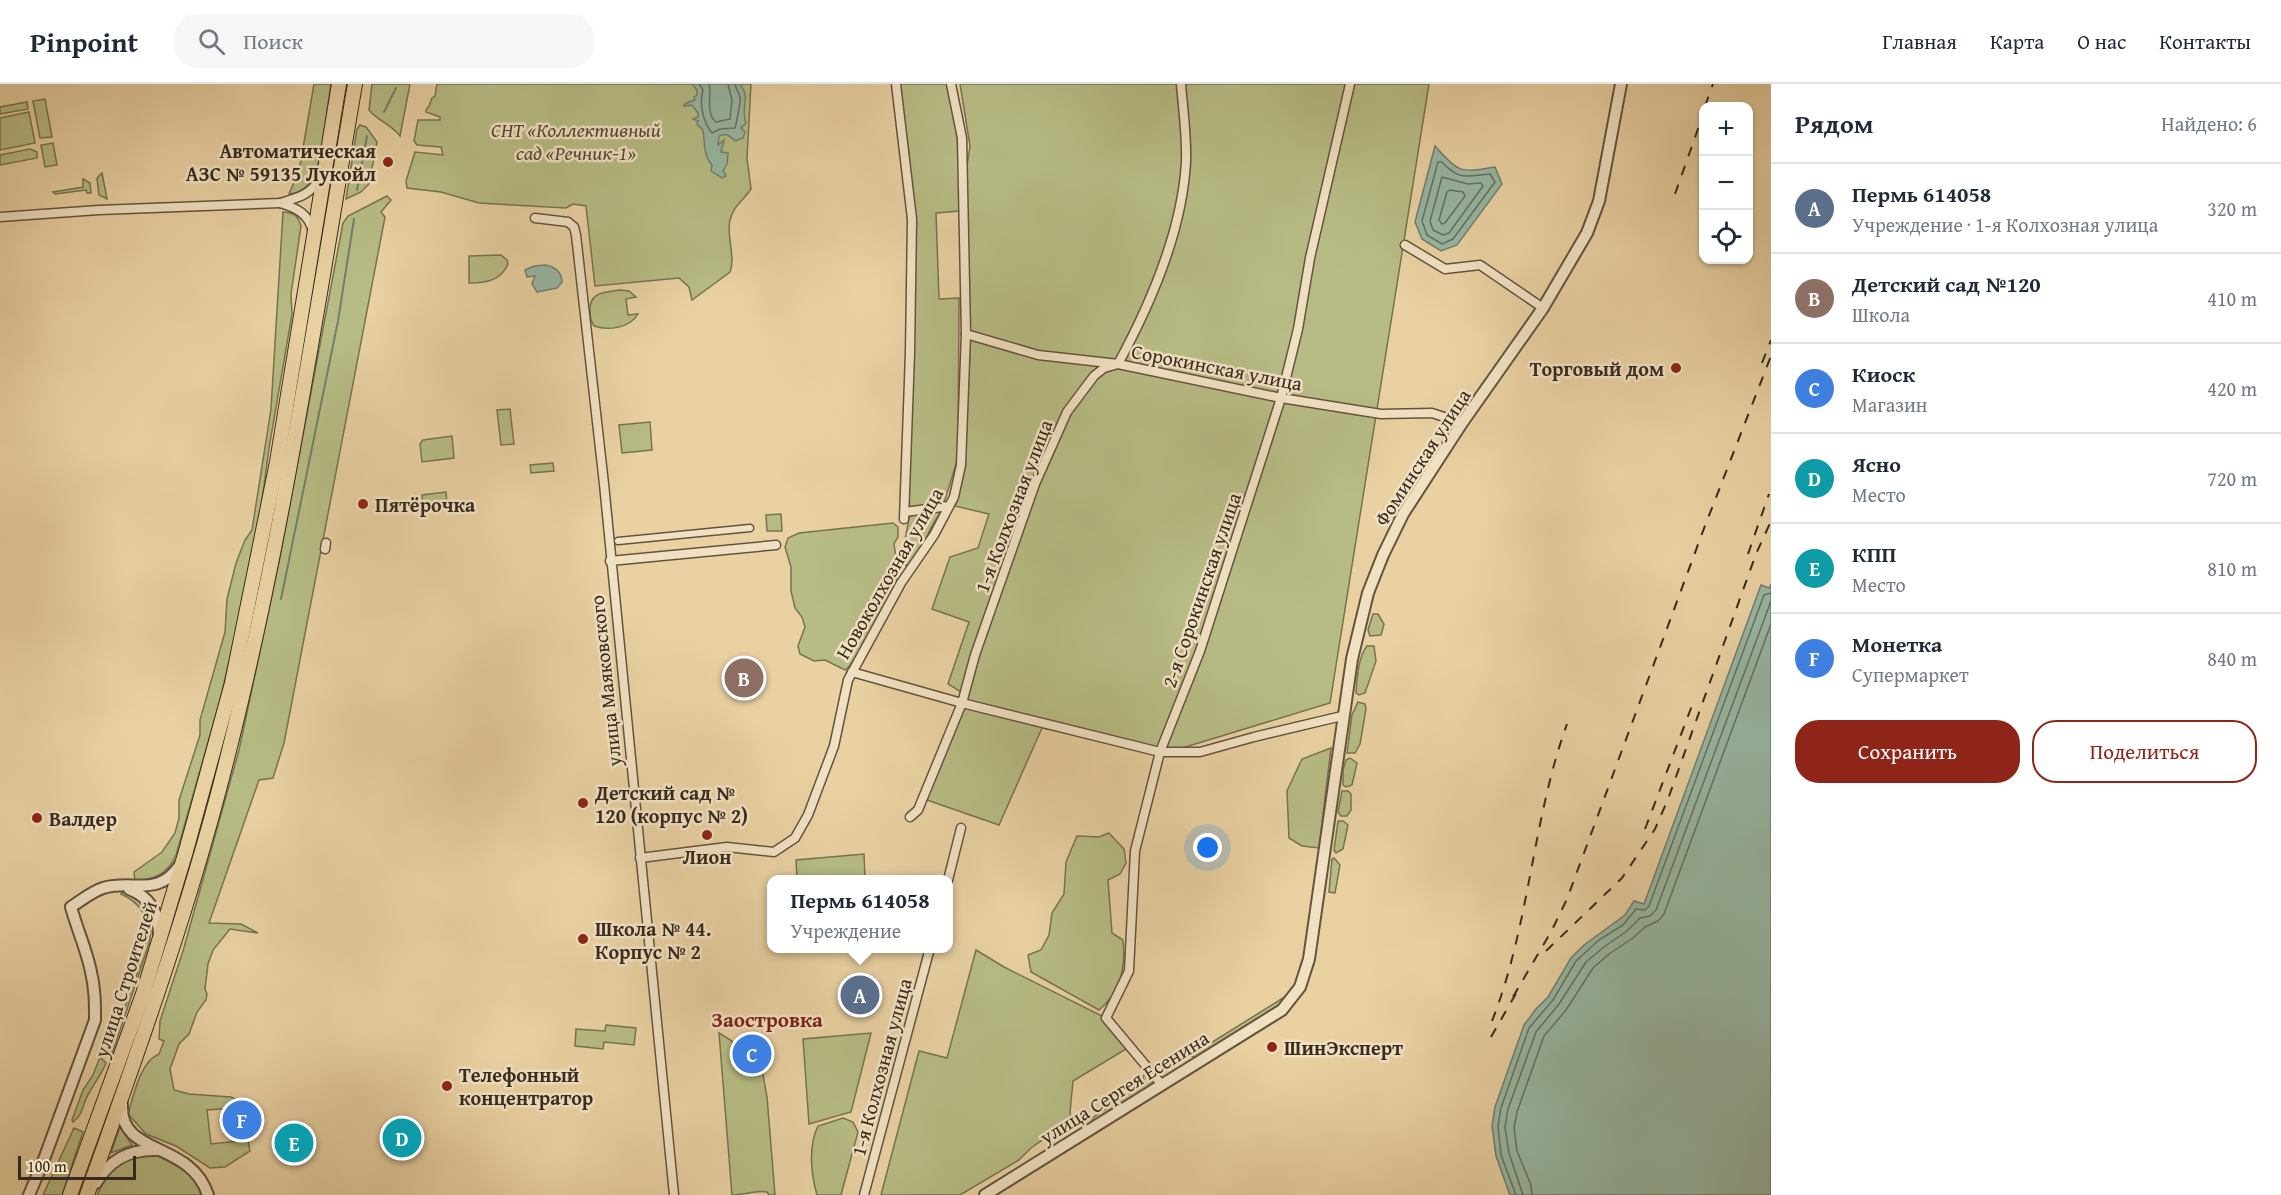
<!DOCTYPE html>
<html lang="ru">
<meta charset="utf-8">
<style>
body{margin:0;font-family:"Gentium Book Plus",serif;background:#f6f6f7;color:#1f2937}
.controls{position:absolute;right:18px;top:18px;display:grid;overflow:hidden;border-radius:12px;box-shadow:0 2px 4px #0004}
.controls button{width:54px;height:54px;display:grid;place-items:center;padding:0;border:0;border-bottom:2px solid #e0e1e3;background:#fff;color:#1f2937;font:30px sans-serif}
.scale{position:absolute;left:18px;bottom:15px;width:118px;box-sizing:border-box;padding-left:6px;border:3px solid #372a1e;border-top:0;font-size:16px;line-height:21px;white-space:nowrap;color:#372a1e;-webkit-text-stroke:4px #f1e1c3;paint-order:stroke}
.you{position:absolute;left:1208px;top:764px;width:21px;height:21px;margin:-15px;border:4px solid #fff;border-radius:50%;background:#1a73e8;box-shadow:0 0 0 9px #1a73e833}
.badge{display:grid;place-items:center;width:39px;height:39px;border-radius:50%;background:#8f2418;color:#fff;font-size:20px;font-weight:700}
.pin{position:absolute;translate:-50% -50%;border:3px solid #fff;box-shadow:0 2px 6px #0006}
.popup{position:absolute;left:767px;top:791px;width:186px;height:78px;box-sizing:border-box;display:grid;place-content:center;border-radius:12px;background:#fff;filter:drop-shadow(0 2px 4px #0005);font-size:20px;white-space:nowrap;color:#747a83}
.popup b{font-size:22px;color:#1f2937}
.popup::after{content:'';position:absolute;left:50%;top:100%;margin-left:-12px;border:12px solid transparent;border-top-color:#fff}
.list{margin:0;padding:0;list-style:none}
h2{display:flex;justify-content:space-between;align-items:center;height:78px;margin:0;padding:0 24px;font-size:26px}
h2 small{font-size:20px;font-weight:400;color:#747a83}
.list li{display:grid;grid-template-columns:39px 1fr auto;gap:18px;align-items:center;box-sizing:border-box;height:90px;padding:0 24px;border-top:2px solid #e0e1e3}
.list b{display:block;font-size:22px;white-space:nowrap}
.list p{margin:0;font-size:20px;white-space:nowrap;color:#747a83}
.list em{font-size:20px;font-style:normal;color:#747a83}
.actions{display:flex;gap:12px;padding:18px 24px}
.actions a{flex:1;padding:14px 0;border:2px solid #8f2418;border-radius:24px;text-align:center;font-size:21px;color:#8f2418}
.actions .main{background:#8f2418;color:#fff}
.icon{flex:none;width:33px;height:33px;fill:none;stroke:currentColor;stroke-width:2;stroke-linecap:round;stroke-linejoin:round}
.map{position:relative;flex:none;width:1771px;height:1111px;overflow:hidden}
header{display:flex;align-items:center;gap:36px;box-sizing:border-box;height:84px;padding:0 30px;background:#fff;border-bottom:2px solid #e0e1e3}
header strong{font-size:28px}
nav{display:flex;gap:33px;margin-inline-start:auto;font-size:21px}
.search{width:420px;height:54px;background:#f6f6f7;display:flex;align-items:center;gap:15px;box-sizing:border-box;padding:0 21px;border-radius:24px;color:#747a83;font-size:22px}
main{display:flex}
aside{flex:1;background:#fff}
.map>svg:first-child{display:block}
.green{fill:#b7bc84;stroke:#777351;stroke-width:1.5}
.water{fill:#97b7a3;stroke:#717f6e;stroke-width:1.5}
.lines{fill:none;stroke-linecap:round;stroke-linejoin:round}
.shore{stroke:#677060;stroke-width:1.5}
.stream{stroke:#717f6e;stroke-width:2}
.pedestrian-casing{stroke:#64543f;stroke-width:9}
.minor-casing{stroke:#64543f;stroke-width:11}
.tertiary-casing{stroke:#64543f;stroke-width:14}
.primary-casing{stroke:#372a1e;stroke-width:16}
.pedestrian{stroke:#f1e1c3;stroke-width:6}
.minor{stroke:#f1e1c3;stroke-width:8}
.tertiary{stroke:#f1e1c3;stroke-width:10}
.primary{stroke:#e9d1a2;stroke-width:14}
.rail{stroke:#372a1e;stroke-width:2;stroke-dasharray:10 10;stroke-linecap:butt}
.poi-dot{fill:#8f2418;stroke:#f1e1c3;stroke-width:2}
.labels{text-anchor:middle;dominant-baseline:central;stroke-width:5;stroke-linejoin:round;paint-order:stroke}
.park-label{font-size:20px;font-style:italic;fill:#514732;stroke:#f1e1c3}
.poi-label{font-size:20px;font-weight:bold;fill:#372a1e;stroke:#f1e1c3;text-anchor:start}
.street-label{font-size:20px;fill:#372a1e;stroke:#f1e1c3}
.neighbourhood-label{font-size:21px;font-weight:bold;fill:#7a1f14;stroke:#f1e1c3}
</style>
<header>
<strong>Pinpoint</strong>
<div class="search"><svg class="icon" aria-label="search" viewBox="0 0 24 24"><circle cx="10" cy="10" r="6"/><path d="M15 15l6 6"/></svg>Поиск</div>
<nav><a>Главная</a><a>Карта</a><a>О нас</a><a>Контакты</a></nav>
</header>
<main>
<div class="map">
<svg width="1771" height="1111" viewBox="0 0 1771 1111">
<rect width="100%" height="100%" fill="#e9d1a2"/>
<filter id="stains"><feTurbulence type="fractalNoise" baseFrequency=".00333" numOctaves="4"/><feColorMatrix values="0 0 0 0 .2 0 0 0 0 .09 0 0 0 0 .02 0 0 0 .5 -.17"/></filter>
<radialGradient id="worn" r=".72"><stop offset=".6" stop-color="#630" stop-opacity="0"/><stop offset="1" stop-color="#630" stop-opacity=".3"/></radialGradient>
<g class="green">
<path d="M314,0H331C327,22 322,81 312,96C306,105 299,109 289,110L299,87Z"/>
<path d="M372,0H410L400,52C392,41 378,37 369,26Z"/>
<path d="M437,0H751L747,74L751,105C744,116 733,122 730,136C726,152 736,173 730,188L692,216L689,203L679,194L595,202L586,122L573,120L566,124L479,119L441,108L407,104L406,97L415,68L443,71L441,63L417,61L414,57L418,36H440V33L426,28V26L429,22L432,14L435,12Z"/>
<polygon points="898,0 949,0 959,67 959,127 936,129 939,215 959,214 958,374 944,419 909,424 914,146 909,69"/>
<polygon points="960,0 1429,0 1330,619 1169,668 1042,644 999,741 927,716 963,609 948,600 969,538 932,525 950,473 978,464 989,430 955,422 963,389 970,258 966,89 970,62"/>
<polygon points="45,15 52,53 40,54 33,17"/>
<polygon points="27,18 28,25 0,30 0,23"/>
<polygon points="29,28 35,59 0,66 0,34"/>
<polygon points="360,41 366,43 377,58 369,100 361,108 346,115 357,45"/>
<polygon points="53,59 57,81 45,83 41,61"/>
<polygon points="30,65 37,68 37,74 0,81 0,71"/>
<polygon points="102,89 107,115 99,111 97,94"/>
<polygon points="83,95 90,99 91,109 87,109 86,106 55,110 53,108 83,103"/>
<path d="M387,112L391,116L381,128L385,133L284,659L273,694L259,696L209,839L241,840L258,849L230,845L213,866L208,880L205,905L207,910L206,916L197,928L189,950L179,960L170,985L174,1006L189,1010L231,1013L251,1023L207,1026L211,1060L248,1056L250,1067L225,1083L210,1084L176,1062L146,1050L129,1031V1027C134,1009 141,977 159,970L164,957L159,955L160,937L183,867L239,666L279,478L343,139L348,132Z"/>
<path d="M283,128C294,129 298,131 301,142L291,210L292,230L269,364L256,462L220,616L176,771C168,790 154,796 135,797L134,788L162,768L175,749L179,734V716L200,651V636L225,548L227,515L236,479L245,456L252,446L271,325Z"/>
<path d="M501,171L507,176L508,180C501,197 485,199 469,199V172Z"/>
<path d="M620,206L629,207L636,213L626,215L628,231L638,230C630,244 608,247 594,242C591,237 590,233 590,228C588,208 605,208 620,206Z"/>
<polygon points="510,325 514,360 501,361 497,326"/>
<polygon points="650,338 652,366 622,369 619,341"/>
<polygon points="452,352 454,374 422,378 420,360 423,356"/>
<polygon points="553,379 554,387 531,389 530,381"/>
<polygon points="446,408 447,419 423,422 422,411"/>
<path d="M937,427L940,430C927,444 923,472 906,482L902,473L909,434L911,431Z"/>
<polygon points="781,430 782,447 767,447 766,431"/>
<path d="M893,439L898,443V453L894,460L897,480L896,502L863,569C853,572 853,581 845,586L825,576L814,577L800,570L798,562L805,543L802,533L795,524L791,507V483L785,463L788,454L799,449Z"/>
<polygon points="1373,530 1378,530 1384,540 1381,551 1370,552 1368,546"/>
<path d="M1367,562H1374L1376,577L1365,609L1359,611L1356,609C1357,595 1358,573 1367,562Z"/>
<polygon points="1358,618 1365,620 1366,625 1360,660 1355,669 1347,669 1352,631"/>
<polygon points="1331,664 1319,764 1302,762 1289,754 1287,707 1302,675"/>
<polygon points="1350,674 1357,679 1352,701 1346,703 1343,701 1343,686 1346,676"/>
<polygon points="1342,707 1348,707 1351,710 1351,726 1347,732 1341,732 1338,728"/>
<polygon points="1338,737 1343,737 1348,741 1343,765 1336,769 1334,766"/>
<path d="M1109,749L1124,765L1126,779L1120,790L1108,796L1112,849L1123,856C1126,882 1121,908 1099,926L1031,888L1028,871L1041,866L1049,851L1052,829L1064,810L1066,778L1077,752L1099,753Z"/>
<polygon points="864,770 865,795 797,795 796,776"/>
<polygon points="1334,774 1340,781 1335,809 1329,808 1332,775"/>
<path d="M122,808L142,815C151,831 153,841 149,860L111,973L107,968C118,940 149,869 147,841C145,826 134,816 121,810Z"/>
<polygon points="976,866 1004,883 1102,932 1104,938 1126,965 1073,997 1070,1028 1072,1041 1055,1052 1044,1055 1031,1064 1019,1076 960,1111 881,1111 919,967 947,974"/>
<polygon points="1291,909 1277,923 1195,973 1190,972"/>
<polygon points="606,941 636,944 634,961 604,958 603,965 575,962 576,945 605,947"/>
<path d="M719,949L732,957L735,979L760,974L767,1013L775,1111H769L767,1108C756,1106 744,1111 732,1111Z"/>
<polygon points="871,949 851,1028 809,1040 803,955"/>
<path d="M100,973L106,979C102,990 95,998 89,1009C82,1020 84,1030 73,1038L72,1036L83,1006L93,991Z"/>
<polygon points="1146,986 1152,992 1150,1003 1093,1037 1091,1035 1141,999"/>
<path d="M843,1034L853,1038L858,1048L841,1111H817C811,1090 808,1062 818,1042Z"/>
<polygon points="120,1043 132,1061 111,1069"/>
<polygon points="74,1044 83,1048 62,1111 43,1111"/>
<path d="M153,1070C174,1074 196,1090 201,1111H97C109,1081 123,1075 153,1070Z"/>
</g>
<g class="water">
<path d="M692,0H743L741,2C751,14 740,25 746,39L741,44L745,48L743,54L735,57C729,52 727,48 719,52L718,61L724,56L721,68L728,69L727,80L723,87L726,92L722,94L711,87L712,81C703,71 705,58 703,46L697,40L698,37L693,35L698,33V29L692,21L684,22L686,19L695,16L694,13L697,11V6Z"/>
<path d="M1435,62C1460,89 1458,89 1495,83L1502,100L1457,161L1441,167L1422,155L1415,138Z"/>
<path d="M545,181C554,182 562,188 562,198L557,204L537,208L532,200L535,192L527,193L525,186L534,182Z"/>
<polygon points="1771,500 1771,1111 1510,1111 1496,1072 1492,1042 1495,1023 1524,941 1536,925 1548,913 1571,874 1584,861 1625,831 1634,817 1644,820 1761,501 1769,504"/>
</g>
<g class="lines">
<g class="shore">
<path d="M699,0L703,6C699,20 703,38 712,49L720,45L735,44C736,41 741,17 740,14C740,9 736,6 735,0"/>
<path d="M709,0C712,12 705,29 716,38L730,35L732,16L728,0"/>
<path d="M1438,78H1442C1459,97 1467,92 1490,90L1495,98L1453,155L1442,160L1427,151L1422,137Z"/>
<polygon points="1442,93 1468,100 1481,99 1483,102 1449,149 1443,151 1433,146 1430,137"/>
<polygon points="1450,106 1463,108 1465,112 1445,139 1442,140 1439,136 1447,108"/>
<polyline points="1516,1111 1501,1071 1498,1042 1501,1024 1529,944 1553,916 1576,877 1599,856 1623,841 1636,825 1645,826 1649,822 1764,511 1771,509"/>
<polyline points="1523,1111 1509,1069 1505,1043 1508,1025 1536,948 1559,920 1586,878 1604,863 1627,847 1640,834 1650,832 1656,826 1771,517"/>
<polyline points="1532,1111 1531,1101 1517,1067 1514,1044 1517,1028 1544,952 1566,926 1593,884 1609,870 1633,854 1645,843 1658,837 1664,830 1771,540"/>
</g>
<g class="stream">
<polyline points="384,28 396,4"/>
<polyline points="357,106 367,52"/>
<polyline points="281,515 338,237 354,135"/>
</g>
<defs>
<polyline id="pedestrian" points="618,457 750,444"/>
<g id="minor">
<polyline points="896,0 912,135 910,269 904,435"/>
<path d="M280,119C297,124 309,130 313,148"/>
<path d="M0,133L99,126L280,119C297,114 311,111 320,94"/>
<polyline points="535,134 568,138 574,143 576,151 604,400 674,1111"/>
<polyline points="1405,161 1445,185 1480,181 1543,224"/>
<polyline points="966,250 1038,271 1118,280 1281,314 1381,330 1432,329 1462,339"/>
<polyline points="905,428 949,422"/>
<polyline points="325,465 326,459"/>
<polyline points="610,477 776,461"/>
<polyline points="852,588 962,619 1160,668 1200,668 1254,653 1342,632"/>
<path d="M910,733L918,726L962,619L975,571L1035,400L1067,328L1094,292L1104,284L1118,280C1151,219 1182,148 1186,78C1187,52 1183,25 1181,0"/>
<polyline points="640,774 727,763 774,768 795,754 808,731 834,662 848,596 901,499 934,451 954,413 961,381 966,250 962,54 951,0"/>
<polyline points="948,796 961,744"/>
<polyline points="1162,1001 1106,934 1129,887 1135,767 1160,668 1200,567 1281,314 1298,245 1310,174 1350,0"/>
<polyline points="864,1111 930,864"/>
</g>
<g id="tertiary">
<path d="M129,805C150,813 159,829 159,851"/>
<path d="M122,1020C119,1073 190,1056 208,1111"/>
<path d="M96,1099C110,1075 130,1065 157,1066"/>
<path d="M29,1111L43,1078L95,936C95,919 95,904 91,888C87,867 77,845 71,823C82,816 91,808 103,804C133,795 158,814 180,781"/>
<polyline points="985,1111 1282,926 1300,903 1309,875 1352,575 1368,509 1383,471 1403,430 1462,339 1543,224 1587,149 1599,117 1621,0"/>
</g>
<g id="primary">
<polyline points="70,1111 143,910 186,767 232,599 277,378 339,0"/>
<path d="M87,1111C133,981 180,851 216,717C279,482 314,240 355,0"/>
</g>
</defs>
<use href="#pedestrian" class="pedestrian-casing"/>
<use href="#minor" class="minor-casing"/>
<use href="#tertiary" class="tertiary-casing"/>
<use href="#primary" class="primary-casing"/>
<use href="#pedestrian" class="pedestrian"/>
<use href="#minor" class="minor"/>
<use href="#tertiary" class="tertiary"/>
<use href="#primary" class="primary"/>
<g class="rail">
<polyline points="1705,22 1713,0"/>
<polyline points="1675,110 1704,28"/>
<polyline points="1762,279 1771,256"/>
<polyline points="1748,470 1769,410"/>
<polyline points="1645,745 1693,619"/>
<polyline points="1546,867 1622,794 1655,745 1668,715 1756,470 1771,437"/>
<polyline points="1513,913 1552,846 1567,815 1703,447 1771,272"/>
<path d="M1492,937C1530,841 1532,736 1567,640"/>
<polyline points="1491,953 1518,906"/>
</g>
</g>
<g class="poi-dot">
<circle cx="388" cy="78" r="6"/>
<circle cx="1676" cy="284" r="6"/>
<circle cx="363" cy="420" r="6"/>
<circle cx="583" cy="719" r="6"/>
<circle cx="37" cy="734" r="6"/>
<circle cx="707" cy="751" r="6"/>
<circle cx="583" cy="855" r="6"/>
<circle cx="1272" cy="963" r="6"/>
<circle cx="447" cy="1002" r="6"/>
</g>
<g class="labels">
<g class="park-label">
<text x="576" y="45">СНТ «Коллективный<tspan x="576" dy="23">сад «Речник-1»</tspan></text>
</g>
<g class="poi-label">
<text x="376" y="66" text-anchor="end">Автоматическая<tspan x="376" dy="23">АЗС № 59135 Лукойл</tspan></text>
<text x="1664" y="284" text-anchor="end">Торговый дом</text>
<text x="375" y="420">Пятёрочка</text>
<text x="595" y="708">Детский сад №<tspan x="595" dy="23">120 (корпус № 2)</tspan></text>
<text x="49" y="734">Валдер</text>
<text x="707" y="772" text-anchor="middle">Лион</text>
<text x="595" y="844">Школа № 44.<tspan x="595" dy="23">Корпус № 2</tspan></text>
<text x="1284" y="963">ШинЭксперт</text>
<text x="459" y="990">Телефонный<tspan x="459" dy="23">концентратор</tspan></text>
</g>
<g class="street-label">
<text transform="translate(1217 283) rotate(11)">Сорокинская улица</text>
<text transform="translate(1422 373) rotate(-57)">Фоминская улица</text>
<text transform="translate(1013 422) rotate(-69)">1-я Колхозная улица</text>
<text transform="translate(889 489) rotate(-60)">Новоколхозная улица</text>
<text transform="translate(1201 506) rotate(-71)">2-я Сорокинская улица</text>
<text transform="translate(605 597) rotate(-96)">улица Маяковского</text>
<text transform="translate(125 895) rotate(-72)">улица Строителей</text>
<text transform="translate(881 983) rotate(-75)">1-я Колхозная улица</text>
<text transform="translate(1124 1003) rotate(-32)">улица Сергея Есенина</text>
</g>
<g class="neighbourhood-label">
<text x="767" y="935">Заостровка</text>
</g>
</g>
<rect width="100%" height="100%" filter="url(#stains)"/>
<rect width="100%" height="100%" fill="url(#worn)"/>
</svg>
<div class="controls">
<button>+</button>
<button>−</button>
<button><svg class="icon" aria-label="locate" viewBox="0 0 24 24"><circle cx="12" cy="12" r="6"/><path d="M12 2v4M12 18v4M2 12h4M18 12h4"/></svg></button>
</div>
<div class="scale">100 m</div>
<div class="you"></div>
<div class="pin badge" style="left:860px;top:911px;background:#5c6f8a">A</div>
<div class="popup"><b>Пермь 614058</b>Учреждение</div>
<div class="pin badge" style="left:744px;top:594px;background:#8d6e63">B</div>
<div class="pin badge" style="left:752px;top:970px;background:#3f7fe0">C</div>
<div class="pin badge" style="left:402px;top:1054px;background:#0f9aa8">D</div>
<div class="pin badge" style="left:294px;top:1059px;background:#0f9aa8">E</div>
<div class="pin badge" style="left:242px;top:1036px;background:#3f7fe0">F</div>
</div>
<aside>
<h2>Рядом<small>Найдено: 6</small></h2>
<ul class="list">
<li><span class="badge" style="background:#5c6f8a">A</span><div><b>Пермь 614058</b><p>Учреждение · 1-я Колхозная улица</p></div><em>320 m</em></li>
<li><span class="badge" style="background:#8d6e63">B</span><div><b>Детский сад №120</b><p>Школа</p></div><em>410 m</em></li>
<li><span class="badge" style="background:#3f7fe0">C</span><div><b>Киоск</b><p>Магазин</p></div><em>420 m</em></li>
<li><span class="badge" style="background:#0f9aa8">D</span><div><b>Ясно</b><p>Место</p></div><em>720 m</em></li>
<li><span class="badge" style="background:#0f9aa8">E</span><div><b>КПП</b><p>Место</p></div><em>810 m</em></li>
<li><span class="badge" style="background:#3f7fe0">F</span><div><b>Монетка</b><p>Супермаркет</p></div><em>840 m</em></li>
</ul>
<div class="actions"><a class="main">Сохранить</a><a>Поделиться</a></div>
</aside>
</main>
